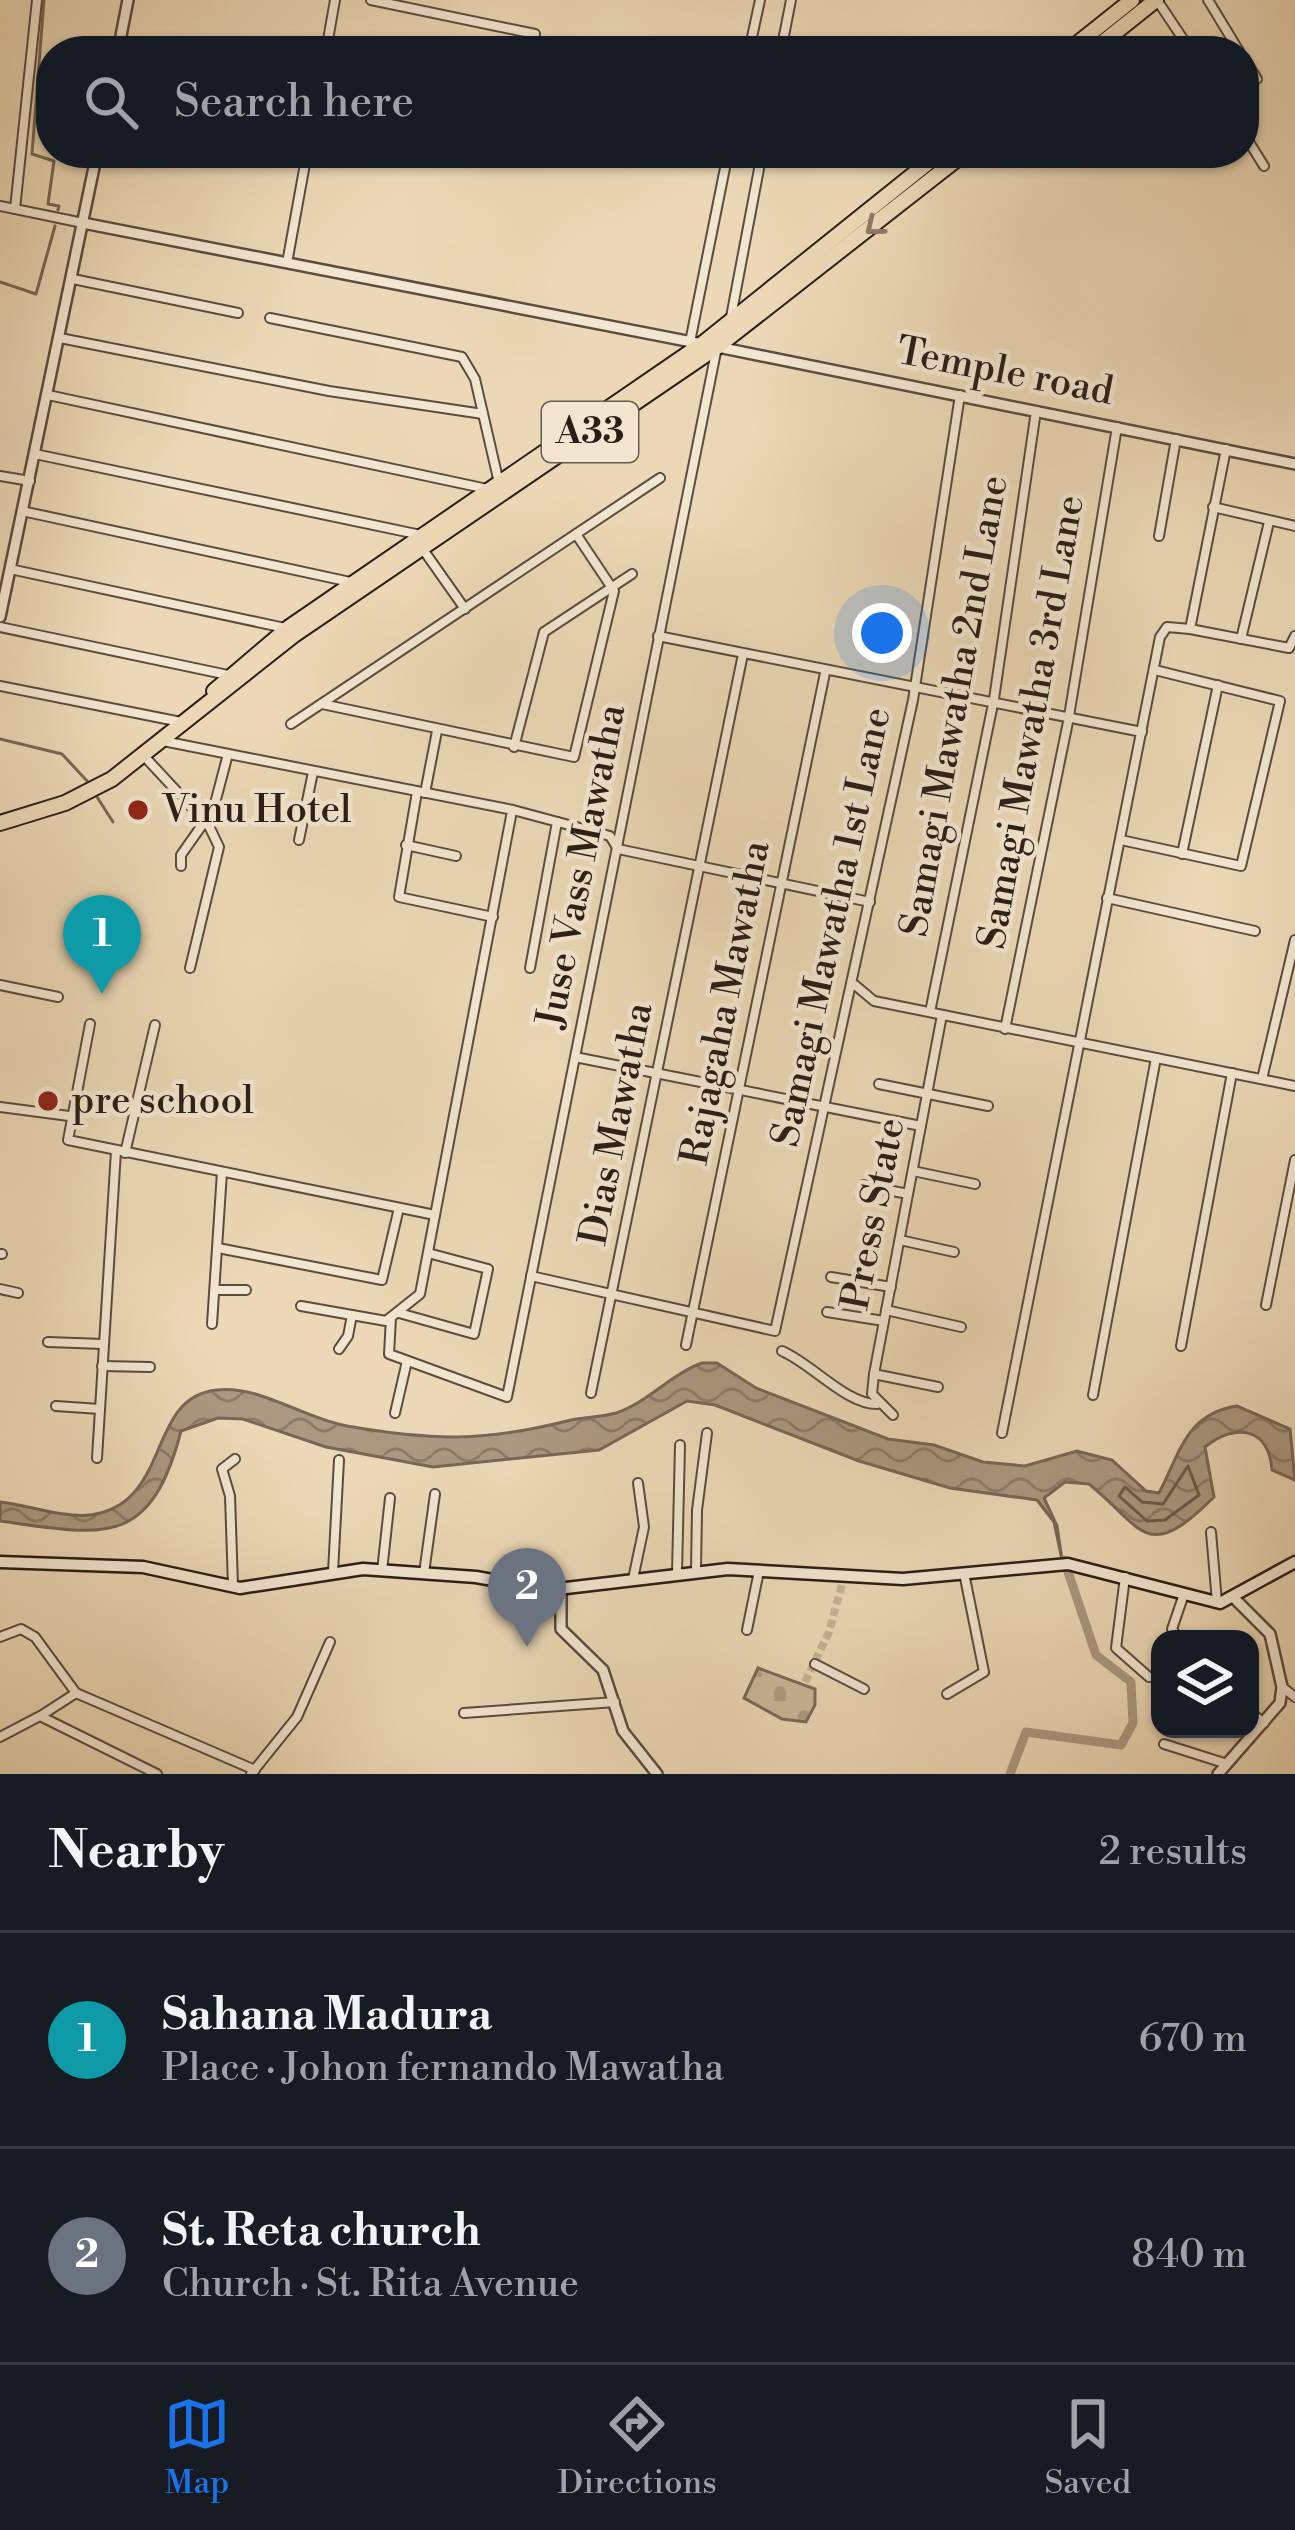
<!DOCTYPE html>
<meta charset="utf-8">
<style>
body{margin:0;font-family:"Libre Bodoni",serif;background:#20242c;color:#f1f3f6}
.controls{position:absolute;right:36px;bottom:36px;display:grid;overflow:hidden;border-radius:24px;box-shadow:0 3px 9px #0004}
.controls button{width:108px;height:108px;display:grid;place-items:center;padding:0;border:0;border-bottom:3px solid #363941;background:#171b24;color:#f1f3f6;font:60px sans-serif}
.you{position:absolute;left:882px;top:633px;width:42px;height:42px;margin:-30px;border:9px solid #fff;border-radius:50%;background:#1a73e8;box-shadow:0 0 0 18px #1a73e833}
.badge{display:grid;place-items:center;width:78px;height:78px;border-radius:50%;background:#1a73e8;color:#fff;font-size:39px;font-weight:700}
.pin{position:absolute;translate:-50% -99px;filter:drop-shadow(0 3px 6px #0008)}
.pin::after{content:'';position:absolute;top:63px;width:42px;height:36px;background:inherit;clip-path:polygon(0 0,100% 0,50% 100%)}
.list{margin:0;padding:0;list-style:none}
h2{display:flex;justify-content:space-between;align-items:center;height:156px;margin:0;padding:0 48px;font-size:51px}
h2 small{font-size:39px;font-weight:400;color:#9ea1a6}
.list li{display:grid;grid-template-columns:78px 1fr auto;gap:36px;align-items:center;box-sizing:border-box;height:216px;padding:0 48px;border-top:3px solid #363941}
.list b{display:block;font-size:45px;white-space:nowrap}
.list p{margin:0;font-size:39px;white-space:nowrap;color:#9ea1a6}
.list em{font-size:39px;font-style:normal;color:#9ea1a6}
.icon{flex:none;width:66px;height:66px;fill:none;stroke:currentColor;stroke-width:2;stroke-linecap:round;stroke-linejoin:round}
.map{position:relative;flex:none;width:1295px;height:1774px;overflow:hidden}
.search{position:absolute;background:#171b24;box-shadow:0 3px 9px #0004;left:36px;right:36px;top:36px;height:132px;display:flex;align-items:center;gap:30px;box-sizing:border-box;padding:0 42px;border-radius:48px;color:#9ea1a6;font-size:45px}
.sheet{height:588px;background:#171b24}
nav{display:flex;justify-content:space-around;align-items:center;box-sizing:border-box;height:168px;border-top:3px solid #363941;background:#171b24;font-size:33px;color:#9ea1a6}
nav a{display:grid;justify-items:center;gap:6px}
nav .on{color:#1a73e8}
.map>svg:first-child{display:block}
.cemetery{fill:url(#cemetery-stones);stroke:#7a6a59;stroke-width:3}
.water{fill:url(#water-waves);stroke:#776756;stroke-width:3}
.lines{fill:none;stroke-linecap:round;stroke-linejoin:round}
.shore{stroke:#6a5a4c;stroke-width:3}
.stream{stroke:#776756;stroke-width:3}
.canal{stroke:#aa9880;stroke-width:9}
.minor-tunnel{stroke:#c5b396;stroke-width:8;stroke-dasharray:8 4;stroke-linecap:butt}
.minor-casing{stroke:#5a4c3f;stroke-width:12}
.tertiary-casing{stroke:#5a4c3f;stroke-width:14}
.secondary-casing{stroke:#2a1d17;stroke-width:15}
.trunk-casing{stroke:#2a1d17;stroke-width:18}
.minor{stroke:#f3e6d0;stroke-width:8}
.tertiary{stroke:#f3e6d0;stroke-width:9}
.secondary{stroke:#f3e6d0;stroke-width:10}
.trunk{stroke:#ecd8b6;stroke-width:14}
.oneway{stroke:#8b7a66}
.poi-dot{fill:#8f2418;stroke:#f3e6d0;stroke-width:4.5}
.labels{text-anchor:middle;dominant-baseline:central;stroke-width:9;stroke-linejoin:round;paint-order:stroke}
.shield{fill:#f3e6d0;stroke:#66594e;stroke-width:3}
.shield-label{font-size:36px;font-weight:bold;fill:#2a1d17}
.street-label{font-size:39px;fill:#2a1d17;stroke:#f3e6d0}
.poi-label{font-size:39px;fill:#2a1d17;stroke:#f3e6d0;text-anchor:start}
</style>
<div class="map">
<svg width="1295" height="1774" viewBox="0 0 1295 1774">
<defs>
<pattern id="cemetery-stones" width="16" height="16" patternUnits="userSpaceOnUse" patternTransform="scale(3)"><rect width="16" height="16" fill="#cbb89b"/><path d="M2 7V4a2 2 0 0 1 4 0v3zM10 15v-3a2 2 0 0 1 4 0v3z" fill="#ae9e85"/></pattern>
<pattern id="water-waves" width="16" height="10" patternUnits="userSpaceOnUse" patternTransform="scale(3)"><rect width="16" height="10" fill="#aa9880"/><path d="M0 5q4-4 8 0t8 0" fill="none" stroke="#8b7b68"/></pattern>
</defs>
<rect width="100%" height="100%" fill="#ecd8b6"/>
<filter id="stains"><feTurbulence type="fractalNoise" baseFrequency=".00167" numOctaves="4"/><feColorMatrix values="0 0 0 0 .2 0 0 0 0 .09 0 0 0 0 .02 0 0 0 .5 -.17"/></filter>
<radialGradient id="worn" r=".72"><stop offset=".6" stop-color="#630" stop-opacity="0"/><stop offset="1" stop-color="#630" stop-opacity=".3"/></radialGradient>
<polygon class="cemetery" points="758,1668 815,1689 815,1705 806,1722 782,1719 744,1698"/>
<path class="water" d="M702,1363H717L756,1388L888,1439L934,1445L983,1462L1025,1466L1077,1451L1112,1460L1146,1491L1159,1493C1180,1454 1185,1414 1237,1406L1290,1429L1295,1480L1272,1470C1269,1428 1236,1422 1205,1447L1214,1497C1145,1566 1143,1527 1089,1484L1065,1482L1044,1498L1057,1526L1062,1560L1054,1522L1037,1500L950,1488L859,1461L715,1405L687,1401L599,1450L433,1467L326,1447L243,1419L218,1418L181,1431C150,1550 103,1535 0,1521V1502C27,1505 64,1518 90,1515C173,1504 145,1397 217,1390C260,1385 305,1419 347,1426C434,1441 485,1442 571,1420C586,1417 602,1417 616,1413C647,1403 671,1374 702,1363Z"/>
<g class="lines">
<polygon class="shore" points="1188,1466 1199,1495 1165,1520 1147,1521 1119,1496 1125,1487 1142,1502 1163,1504"/>
<g class="stream">
<polyline points="44,0 32,154 54,161 48,204 59,206 58,210"/>
<polyline points="0,282 36,294 55,226"/>
<polyline points="0,739 62,754 88,782"/>
<polyline points="97,797 113,822"/>
</g>
<polyline class="canal" points="1010,1774 1026,1732 1121,1745 1133,1723 1131,1682 1096,1655 1064,1560"/>
<polyline class="minor-tunnel" points="805,1682 829,1632 844,1577"/>
<defs>
<g id="minor">
<polyline points="371,0 535,34"/>
<polyline points="1157,0 1191,51"/>
<polyline points="1208,0 1239,51"/>
<polyline points="326,51 335,0"/>
<polyline points="749,51 760,0"/>
<polyline points="781,51 791,0"/>
<polyline points="1244,58 1257,79"/>
<polyline points="1244,134 1264,166"/>
<polyline points="0,206 83,223"/>
<polyline points="15,209 37,0"/>
<polyline points="287,263 307,153"/>
<polyline points="73,279 238,313"/>
<polyline points="731,317 762,153"/>
<polyline points="270,318 462,357 475,379 499,483"/>
<polyline points="60,338 329,391 483,414"/>
<polyline points="690,342 728,153"/>
<polyline points="48,395 492,490"/>
<polyline points="35,454 421,535"/>
<polyline points="0,476 30,481"/>
<polyline points="1213,507 1295,526"/>
<polyline points="22,511 355,583"/>
<polyline points="1159,536 1176,439"/>
<polyline points="422,548 465,609"/>
<polyline points="10,569 285,628"/>
<polyline points="0,627 228,675"/>
<polyline points="1190,629 1289,648 1295,636"/>
<polyline points="658,636 1142,732"/>
<polyline points="1241,639 1269,522"/>
<polyline points="0,686 181,722"/>
<polyline points="322,704 574,757 614,591 576,534"/>
<polyline points="291,724 660,478"/>
<polyline points="163,741 513,810 610,836 618,849 870,902"/>
<polyline points="514,747 544,632 632,574"/>
<polyline points="144,756 209,826 219,847 190,968"/>
<polyline points="417,792 399,897 493,917"/>
<polyline points="425,793 437,731"/>
<polyline points="209,826 228,754"/>
<polyline points="299,840 313,772"/>
<polyline points="1121,840 1241,866 1280,701 1155,670"/>
<polyline points="406,845 456,856"/>
<polyline points="1182,854 1218,685"/>
<polyline points="181,866 181,855 205,821"/>
<polyline points="1107,898 1255,931"/>
<polyline points="530,968 557,822"/>
<polyline points="0,985 58,997"/>
<polyline points="855,985 874,1001 1295,1086"/>
<polyline points="930,1012 994,699 1036,411"/>
<polyline points="90,1024 68,1140 435,1215"/>
<polyline points="1005,1029 1068,722 1117,427"/>
<polyline points="575,1057 921,1126"/>
<polyline points="1262,1079 1295,940"/>
<polyline points="879,1084 988,1106"/>
<polyline points="0,1107 69,1116"/>
<polyline points="125,1153 155,1025"/>
<polyline points="913,1171 975,1184"/>
<polyline points="863,1185 908,1194"/>
<polyline points="900,1240 954,1252"/>
<polyline points="218,1248 382,1280 399,1208"/>
<polyline points="0,1254 2,1254"/>
<polyline points="531,1276 775,1331 913,700 960,395"/>
<polyline points="831,1277 891,1287"/>
<polyline points="0,1289 18,1293"/>
<polyline points="215,1290 246,1290"/>
<polyline points="1266,1305 1295,1160"/>
<polyline points="301,1306 386,1321 420,1294 512,811"/>
<polyline points="886,1310 961,1327"/>
<polyline points="827,1312 884,1321"/>
<polyline points="399,1313 474,1334 488,1269 428,1253"/>
<polyline points="391,1318 389,1354 507,1397 716,352"/>
<polyline points="212,1324 222,1172"/>
<polyline points="48,1342 103,1344"/>
<polyline points="686,1345 825,673"/>
<polyline points="1181,1346 1232,1073"/>
<polyline points="339,1349 348,1336 352,1315"/>
<path d="M782,1351C812,1364 846,1404 877,1404"/>
<polyline points="102,1366 150,1367"/>
<polyline points="874,1374 938,1387"/>
<polyline points="591,1393 743,654"/>
<polyline points="1093,1395 1156,1058"/>
<polyline points="56,1406 100,1409"/>
<polyline points="395,1413 407,1361"/>
<polyline points="893,1415 872,1394 874,1374 942,1015"/>
<polyline points="1002,1433 1160,637 1167,627 1190,629 1226,449"/>
<polyline points="97,1458 116,1151"/>
<polyline points="1211,1532 1217,1602"/>
<polyline points="382,1571 390,1498"/>
<polyline points="696,1571 697,1510 707,1433"/>
<polyline points="333,1572 339,1460"/>
<polyline points="424,1573 435,1494"/>
<polyline points="677,1573 680,1445"/>
<polyline points="1125,1577 1116,1648 1149,1677"/>
<polyline points="633,1579 644,1527 638,1483"/>
<polyline points="233,1586 230,1496 222,1469 235,1459"/>
<polyline points="747,1630 759,1571"/>
<polyline points="1176,1635 1172,1629 1184,1594"/>
<polyline points="0,1637 21,1629 35,1637 76,1693 255,1770"/>
<polyline points="815,1664 864,1689"/>
<polyline points="1282,1687 1295,1697"/>
<polyline points="947,1694 984,1672 964,1573"/>
<polyline points="1250,1712 1264,1723"/>
<polyline points="464,1713 615,1702"/>
<polyline points="42,1715 76,1693"/>
<polyline points="0,1737 40,1716 157,1774"/>
<polyline points="1164,1744 1224,1763"/>
<polyline points="251,1774 297,1717 330,1642"/>
</g>
<g id="tertiary">
<polyline points="118,51 128,0"/>
<polyline points="83,223 702,344"/>
<polyline points="718,347 1295,464"/>
<polyline points="0,617 97,153"/>
<polyline points="561,1590 561,1629 603,1670 623,1731 657,1774"/>
<polyline points="1218,1774 1280,1703 1282,1687 1270,1634 1234,1598"/>
</g>
<polyline id="secondary" points="0,1562 143,1567 240,1588 363,1569 476,1577 549,1590 728,1569 903,1579 1068,1564 1220,1603 1295,1562"/>
<g id="trunk">
<polyline points="1068,51 1132,0"/>
<polyline points="1092,51 1156,0"/>
<polyline points="214,691 288,628 702,344 940,153"/>
<polyline points="0,823 65,803 112,779 294,635 717,347 965,153"/>
</g>
</defs>
<use href="#minor" class="minor-casing"/>
<use href="#tertiary" class="tertiary-casing"/>
<use href="#secondary" class="secondary-casing"/>
<use href="#trunk" class="trunk-casing"/>
<use href="#minor" class="minor"/>
<use href="#tertiary" class="tertiary"/>
<use href="#secondary" class="secondary"/>
<use href="#trunk" class="trunk"/>
</g>
<defs><path id="oneway-chevron" d="M-2-3.5L2.5 0L-2 3.5" fill="none" stroke-width="1.6" stroke-linecap="round" stroke-linejoin="round" transform="scale(3)"/></defs>
<use class="oneway" href="#oneway-chevron" transform="translate(874 227) rotate(141)"/>
<g class="poi-dot">
<circle cx="138" cy="810" r="12"/>
<circle cx="48" cy="1101" r="12"/>
</g>
<g class="labels">
<rect class="shield" x="542" y="402" width="96" height="60" rx="9"/>
<g class="shield-label">
<text x="590" y="432">A33</text>
</g>
<g class="street-label">
<text transform="translate(1005 372) rotate(11)">Temple road</text>
<text transform="translate(955 706) rotate(-80)">Samagi Mawatha 2nd Lane</text>
<text transform="translate(1032 722) rotate(-80)">Samagi Mawatha 3rd Lane</text>
<text transform="translate(582 866) rotate(-79)">Juse Vass Mawatha</text>
<text transform="translate(832 927) rotate(-78)">Samagi Mawatha 1st Lane</text>
<text transform="translate(726 1003) rotate(-79)">Rajagaha Mawatha</text>
<text transform="translate(617 1124) rotate(-79)">Dias Mawatha</text>
<text transform="translate(874 1214) rotate(-79)">Press State</text>
</g>
<g class="poi-label">
<text x="162" y="810">Vinu Hotel</text>
<text x="72" y="1101">pre school</text>
</g>
</g>
<rect width="100%" height="100%" filter="url(#stains)"/>
<rect width="100%" height="100%" fill="url(#worn)"/>
</svg>
<div class="controls">
<button><svg class="icon" aria-label="layers" viewBox="0 0 24 24"><path d="M12 4l9 5-9 5-9-5zM3 14l9 5 9-5"/></svg></button>
</div>
<div class="you"></div>
<div class="pin badge" style="left:102px;top:994px;background:#0f9aa8">1</div>
<div class="pin badge" style="left:527px;top:1647px;background:#6b7280">2</div>
<div class="search"><svg class="icon" aria-label="search" viewBox="0 0 24 24"><circle cx="10" cy="10" r="6"/><path d="M15 15l6 6"/></svg>Search here</div>
</div>
<section class="sheet">
<h2>Nearby<small>2 results</small></h2>
<ul class="list">
<li><span class="badge" style="background:#0f9aa8">1</span><div><b>Sahana Madura</b><p>Place · Johon fernando Mawatha</p></div><em>670 m</em></li>
<li><span class="badge" style="background:#6b7280">2</span><div><b>St. Reta church</b><p>Church · St. Rita Avenue</p></div><em>840 m</em></li>
</ul>
</section>
<nav>
<a class="on"><svg class="icon" aria-label="map" viewBox="0 0 24 24"><path d="M3 6l6-2 6 2 6-2v14l-6 2-6-2-6 2zM9 4v14M15 6v14"/></svg>Map</a>
<a><svg class="icon" aria-label="directions" viewBox="0 0 24 24"><path d="M12 3l9 9-9 9-9-9zM9 14v-3h6M13 9l2 2-2 2"/></svg>Directions</a>
<a><svg class="icon" aria-label="saved" viewBox="0 0 24 24"><path d="M7 4h10v16l-5-4-5 4z"/></svg>Saved</a>
</nav>
